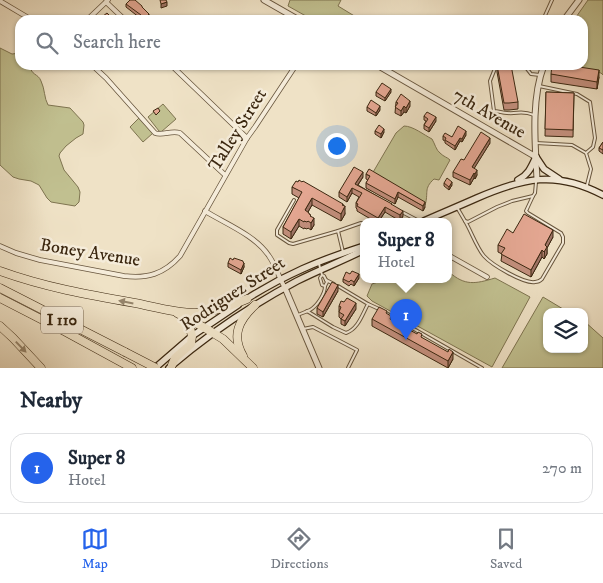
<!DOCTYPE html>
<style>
body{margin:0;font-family:"IM FELL DW Pica",serif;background:#f6f6f7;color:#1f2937}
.controls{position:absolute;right:15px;bottom:15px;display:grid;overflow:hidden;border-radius:10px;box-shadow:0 1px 4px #0004}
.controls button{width:45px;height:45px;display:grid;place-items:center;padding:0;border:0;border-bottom:1px solid #e0e1e3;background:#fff;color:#1f2937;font:25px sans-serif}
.you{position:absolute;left:336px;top:145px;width:18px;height:18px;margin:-12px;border:4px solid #fff;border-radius:50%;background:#1a73e8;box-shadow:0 0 0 8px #1a73e833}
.badge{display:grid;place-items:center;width:32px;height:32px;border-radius:50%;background:#2563eb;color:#fff;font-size:16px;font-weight:700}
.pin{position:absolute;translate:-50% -41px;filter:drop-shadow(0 1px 2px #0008)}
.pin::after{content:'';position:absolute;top:26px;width:18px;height:15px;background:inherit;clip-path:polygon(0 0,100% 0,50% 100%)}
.popup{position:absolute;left:360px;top:218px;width:92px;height:65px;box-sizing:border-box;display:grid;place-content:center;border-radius:10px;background:#fff;filter:drop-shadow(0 1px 4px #0005);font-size:16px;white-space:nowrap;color:#747a83}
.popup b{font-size:19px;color:#1f2937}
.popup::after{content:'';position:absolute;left:50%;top:100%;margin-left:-10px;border:10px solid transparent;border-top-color:#fff}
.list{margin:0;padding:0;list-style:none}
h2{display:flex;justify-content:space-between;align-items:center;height:65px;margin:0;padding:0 20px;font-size:21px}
h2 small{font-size:16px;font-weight:400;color:#747a83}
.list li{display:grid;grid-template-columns:32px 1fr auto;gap:15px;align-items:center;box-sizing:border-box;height:70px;margin:0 10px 10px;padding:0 10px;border:1px solid #e0e1e3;border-radius:15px}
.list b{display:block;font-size:19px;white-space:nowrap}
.list p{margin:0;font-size:16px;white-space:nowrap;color:#747a83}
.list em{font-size:16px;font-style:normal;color:#747a83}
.icon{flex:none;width:28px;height:28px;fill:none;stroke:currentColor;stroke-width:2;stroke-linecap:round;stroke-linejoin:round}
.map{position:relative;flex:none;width:603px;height:368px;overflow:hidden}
.search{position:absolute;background:#fff;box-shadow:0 1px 4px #0004;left:15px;right:15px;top:15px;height:55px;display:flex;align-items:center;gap:12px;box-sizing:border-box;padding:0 18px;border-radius:15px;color:#747a83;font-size:19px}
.sheet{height:145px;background:#fff}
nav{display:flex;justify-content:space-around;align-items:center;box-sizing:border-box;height:70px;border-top:1px solid #e0e1e3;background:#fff;font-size:14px;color:#747a83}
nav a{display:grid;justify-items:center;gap:2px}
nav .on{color:#2563eb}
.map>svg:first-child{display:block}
.green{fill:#c1c090;stroke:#7e7450}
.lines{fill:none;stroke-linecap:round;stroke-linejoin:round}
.service-casing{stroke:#68563e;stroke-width:4}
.minor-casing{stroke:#68563e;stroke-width:5.5}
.tertiary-casing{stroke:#68563e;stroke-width:7}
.secondary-casing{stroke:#3b2710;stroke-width:8}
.motorway-casing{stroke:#3b2710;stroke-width:9}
.service{stroke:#f5ecda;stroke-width:2}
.minor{stroke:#f5ecda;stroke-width:4}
.tertiary{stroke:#f5ecda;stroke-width:5}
.secondary{stroke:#f5ecda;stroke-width:5.5}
.motorway{stroke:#efe2c6;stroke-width:8}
.motorway-bridge-casing{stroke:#3b2710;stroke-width:9;stroke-linecap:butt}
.motorway-bridge{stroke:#efe2c6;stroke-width:8}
.wall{fill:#c38f7d;stroke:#3b2710}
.shaded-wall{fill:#9f7466;stroke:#3b2710}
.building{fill:#e3a691;stroke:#3b2710}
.oneway{fill:#95846b}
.labels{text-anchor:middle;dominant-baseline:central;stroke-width:5;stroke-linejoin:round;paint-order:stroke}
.shield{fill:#f5ecda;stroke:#73624d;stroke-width:1}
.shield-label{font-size:16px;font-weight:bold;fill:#3b2710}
.street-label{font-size:18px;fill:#3b2710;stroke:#f5ecda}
</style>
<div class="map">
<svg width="603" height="368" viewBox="0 0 603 368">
<rect width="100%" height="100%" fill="#efe2c6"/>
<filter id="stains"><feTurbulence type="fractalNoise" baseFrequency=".004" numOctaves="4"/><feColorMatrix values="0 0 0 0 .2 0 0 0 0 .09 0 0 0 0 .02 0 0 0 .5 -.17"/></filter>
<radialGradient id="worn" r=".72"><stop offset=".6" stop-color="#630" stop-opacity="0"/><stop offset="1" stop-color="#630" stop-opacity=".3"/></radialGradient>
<g class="green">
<polygon points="290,0 341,0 338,6 361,20 313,20 288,6"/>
<polygon points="588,0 603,0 603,75 601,73 561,65 583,65 583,20 574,20"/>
<path d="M0,48L12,54L20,53V65H30C31,76 38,73 41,81C45,89 44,98 48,105L70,108L83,122L84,125L83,134L76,138L66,146L60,153L59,156L64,170L78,187L80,192L79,202L75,206L51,202L47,198L39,185L31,181L19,179L13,177L0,165Z"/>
<polygon points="163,104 176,119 161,132 159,131 148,117"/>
<polygon points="139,118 153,133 143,142 130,127"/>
<path d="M404,126C413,126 424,135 432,139C435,144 436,150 440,153C444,157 447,157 450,160L439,180L434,179C423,189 429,193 425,205L372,174L396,133Z"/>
<path d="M449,272C465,286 475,284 495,278L530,297L492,367L372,301L367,296L372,284L384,280L401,283L418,279H448Z"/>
<polygon points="543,297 568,312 547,312 547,349 584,349 584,321 603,338 603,368 502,368"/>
</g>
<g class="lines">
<defs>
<g id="service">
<polyline points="543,20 552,0"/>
<path d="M503,65L496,66L490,81L494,111C498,111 503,113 507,113C519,114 521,110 534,115"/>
<polyline points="524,65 531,74 540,75"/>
<polyline points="539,86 577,94 590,102 595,138 593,147 586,153"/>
<polyline points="536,143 572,145 586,153 591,169 587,185"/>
<polyline points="294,200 277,230 277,235 289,243 293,244 338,231 343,252"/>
<polyline points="458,209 465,221 468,222 497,207 512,201 533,196 535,193 536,182"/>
<polyline points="402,212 419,221"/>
<path d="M465,221C471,231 477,248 484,256C492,265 524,284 535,282C539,282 540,281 542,279L563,243V237L561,233L528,213L526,211L533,196"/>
<polyline points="338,231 361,223 364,223"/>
<polyline points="319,264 322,275 320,278 322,285 325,286 327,282 324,276 322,275"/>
<polyline points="326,280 334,284"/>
<polyline points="368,304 379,309"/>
<path d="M307,311L333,327L346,333C358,329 362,315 368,304L338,286"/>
<polyline points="386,313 482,368"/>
<path d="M298,315C302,313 306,312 310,310C317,306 325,294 325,286"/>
<polyline points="303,329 313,327 357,350 348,368"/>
</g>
<g id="minor">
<polyline points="0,1 32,20"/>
<polyline points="106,2 125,20"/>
<polyline points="87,20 108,0"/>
<path d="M92,65L106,78L155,133C163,136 171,130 180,133L225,175"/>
<polyline points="171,65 247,138"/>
<path d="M205,211C226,224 255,235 269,256C276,266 279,278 285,288"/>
<path d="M0,246L16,253L40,260L124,276C147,279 164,274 180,256L247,138L255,127L296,65"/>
<polyline points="448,255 487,277"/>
</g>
<g id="tertiary">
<polyline points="264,0 299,20"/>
<polyline points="564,20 579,0"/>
<polyline points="377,65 536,157"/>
<path d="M537,179C535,143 531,99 544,65"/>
<polyline points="285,288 319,368"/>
</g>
<g id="secondary">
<polyline points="536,157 544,169 559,179"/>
<path d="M518,180C528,175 531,168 536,157"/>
<path d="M424,221C442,213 459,206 477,198C523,178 556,170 603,195"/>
<path d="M245,300C284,275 320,260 364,246"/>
<polyline points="155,368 192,336 238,305"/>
<path d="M169,368C208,334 252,305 297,281C319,270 342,261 364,250"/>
</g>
<g id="motorway">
<path d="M0,271C44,287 89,295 135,303C155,307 175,313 195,313C214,312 230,306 247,299"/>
<polyline points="0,288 125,352"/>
<polyline points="0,298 66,332 132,368"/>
<polyline points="177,313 205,328 223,339 253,368"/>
<polyline points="0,326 13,338 41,368"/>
<path d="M243,356C231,335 239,320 255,305"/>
<polyline points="172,365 175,358 191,344 192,336 190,328 184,317"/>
</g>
</defs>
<use href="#service" class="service-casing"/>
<use href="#minor" class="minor-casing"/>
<use href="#tertiary" class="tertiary-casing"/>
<use href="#secondary" class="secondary-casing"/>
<use href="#motorway" class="motorway-casing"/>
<use href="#service" class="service"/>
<use href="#minor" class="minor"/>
<use href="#tertiary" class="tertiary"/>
<use href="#secondary" class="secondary"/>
<use href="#motorway" class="motorway"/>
<defs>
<polyline id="motorway-bridge" points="125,352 156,368"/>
</defs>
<use href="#motorway-bridge" class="motorway-bridge-casing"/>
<use href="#motorway-bridge" class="motorway-bridge"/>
</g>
<g class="wall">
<polygon points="126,4 142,8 149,17 147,20 140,20 140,18 126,7"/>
<polygon points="497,65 518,102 518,109 509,110 504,110 497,72"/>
<polygon points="551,74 599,77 597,89 551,82"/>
<polygon points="376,92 391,92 385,101 376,96"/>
<polygon points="546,92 574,93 573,137 545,136"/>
<polygon points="396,102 410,106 406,113 404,112 401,116 395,113"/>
<polygon points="367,107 380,110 376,116 367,111"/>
<polygon points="424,116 436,121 429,132 424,129 424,125 426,121 424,120"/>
<polygon points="375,131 384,132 381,138 375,134"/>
<polygon points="466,135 462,142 460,141 455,150 445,143 445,141 443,140 443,136 452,137"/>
<polygon points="603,142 603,154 599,151 599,148"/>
<polygon points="490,143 474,168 477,175 475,179 474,178 470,185 453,177 453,172 464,160"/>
<polygon points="366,174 425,207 423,211 398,197 395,204 366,188 366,183 368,180 366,179"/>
<polygon points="363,177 358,185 392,205 403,216 400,221 385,212 379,221 374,221 357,211 357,209 356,208 356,203 359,197 352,193 347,202 339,197 339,192"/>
<polygon points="444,183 452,185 449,190 444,186"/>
<polygon points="292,187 343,205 345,214 341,221 312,205 308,212 311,217 314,225 311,230 308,228 307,229 304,228 304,229 299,226 291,239 283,234 283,227 299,198 292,194"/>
<polygon points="513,233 553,237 547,248 547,254 544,259 542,257 531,277 501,261 502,254 498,252 498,245"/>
<polygon points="233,260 243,263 244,267 241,274 228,267 228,263"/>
<polygon points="359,278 354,286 351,284 349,286 343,282 343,279"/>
<polygon points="338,291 323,317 317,314 317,308"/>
<polygon points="339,306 356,309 345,326 341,324 341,319 339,317"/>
<polygon points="387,314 391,320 422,338 453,359 448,368 372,326 372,319"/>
</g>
<g class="shaded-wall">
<polygon points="167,2 167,6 161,8 161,4"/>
<polygon points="149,14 149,17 147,20 144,20"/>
<polygon points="599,70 599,77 597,89 597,82"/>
<polygon points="391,89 391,92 385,101 385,98"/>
<polygon points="410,101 410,106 406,113 406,108"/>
<polygon points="380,106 380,110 376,116 376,113"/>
<polygon points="404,106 404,112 401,116 401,111"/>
<polygon points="436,117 436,121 429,132 429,128"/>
<polygon points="384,129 384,132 381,138 381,134"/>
<polygon points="466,131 466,135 462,142 462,139"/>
<polygon points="460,138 460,141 455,150 455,146"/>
<polygon points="490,138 490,143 472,172 472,167"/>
<polygon points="477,170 477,175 475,179 475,174"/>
<polygon points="363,172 363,177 355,189 355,184"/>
<polygon points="474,173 474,178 470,185 470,180"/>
<polygon points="452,182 452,185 449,190 449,187"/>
<polygon points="352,188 352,193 347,202 347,197"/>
<polygon points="398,192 398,197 395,204 395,199"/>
<polygon points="312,198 312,205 305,217 305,210"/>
<polygon points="425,202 425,207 423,211 423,206"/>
<polygon points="343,204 343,210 345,206 345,214 341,221 341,214"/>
<polygon points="385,207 385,212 379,221 378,221 378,218"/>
<polygon points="403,211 403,216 400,221 400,215"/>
<polygon points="314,218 314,225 311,230 311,223"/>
<polygon points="299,219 299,226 291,239 291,232"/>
<polygon points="553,230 553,237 547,248 547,254 544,259 545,245"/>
<polygon points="542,250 542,257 531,277 531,270"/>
<polygon points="244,263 244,267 241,274 241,270"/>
<polygon points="359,274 359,278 354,286 354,282"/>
<polygon points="338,285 338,291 323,317 323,312"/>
<polygon points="356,303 356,309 345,326 345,321"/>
<polygon points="453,352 453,359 448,368 448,361"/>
</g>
<g class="building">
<polygon points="130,0 135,0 142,6 142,7 149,14 144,20 140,16 141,15 126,4"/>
<polygon points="160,0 166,0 167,2 161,4"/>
<polygon points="107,13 112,18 109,20 98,20"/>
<polygon points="497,65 511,65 518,102 509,103 504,103"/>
<polygon points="552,65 566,65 599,70 597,82 551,74"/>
<polygon points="382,83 391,89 385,98 376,92"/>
<polygon points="546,92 574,93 573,130 545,129"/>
<polygon points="401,94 410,101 406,108 404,106 401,111 395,107 398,103 396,102"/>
<polygon points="371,100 380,106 376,113 367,107"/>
<polygon points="158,108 160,111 156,115 153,111"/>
<polygon points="427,112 436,117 429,128 424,125 428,119 424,116"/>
<polygon points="379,125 384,129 381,134 375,131"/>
<polygon points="458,126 466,131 462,139 460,138 455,146 445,140 446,138 443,136 445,133 452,137"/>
<polygon points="481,132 490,138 472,167 477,170 475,174 474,173 470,180 453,172 461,159 464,160"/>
<polygon points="603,142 603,150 599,148"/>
<polygon points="354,167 363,172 355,184 392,204 391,204 403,211 400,215 385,207 378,218 357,206 358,204 356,203 362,193 352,188 347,197 339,192"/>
<polygon points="369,169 425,202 423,206 398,192 395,199 366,183 370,176 366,174"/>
<polygon points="447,178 452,182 449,187 444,183"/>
<polygon points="299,180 302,182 303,181 343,204 342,205 345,206 341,214 312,198 305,210 309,213 309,214 311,215 310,216 314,218 311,223 308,221 307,222 304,221 304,222 299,219 291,232 283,227 302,192 292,187 296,181 298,182"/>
<polygon points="524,214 553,230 545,245 547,247 544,252 542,250 531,270 501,254 505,248 498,245 507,229 513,233"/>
<polygon points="230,258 233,260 234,258 243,261 243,262 244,263 241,270 228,263"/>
<polygon points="352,271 359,274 354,282 351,280 349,282 343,279 346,272 350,274"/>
<polygon points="332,282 338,285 323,312 317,308"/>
<polygon points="347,298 356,303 345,321 341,319 344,315 339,312 341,307 339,306 341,301 344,302"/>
<polygon points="379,307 387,311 386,313 391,316 390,319 417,334 418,332 422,334 421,337 448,352 449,349 453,352 448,361 372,319"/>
</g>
<defs><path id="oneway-solid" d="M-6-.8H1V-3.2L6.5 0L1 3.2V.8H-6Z" transform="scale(1.25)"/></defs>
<g class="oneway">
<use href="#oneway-solid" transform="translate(126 302) rotate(-169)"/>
<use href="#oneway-solid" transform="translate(21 347) rotate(46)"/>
</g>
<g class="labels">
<rect class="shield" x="41" y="306.5" width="42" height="27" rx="4"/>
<g class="shield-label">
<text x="62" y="320">I 110</text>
</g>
<g class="street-label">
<text transform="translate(489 114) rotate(30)">7th Avenue</text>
<text transform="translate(238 130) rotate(-58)">Talley Street</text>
<text transform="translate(90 253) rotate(9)">Boney Avenue</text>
<text transform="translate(233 294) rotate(-33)">Rodriguez Street</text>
</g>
</g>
<rect width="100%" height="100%" filter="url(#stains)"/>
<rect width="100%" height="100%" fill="url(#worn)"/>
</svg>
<div class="controls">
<button><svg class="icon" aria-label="layers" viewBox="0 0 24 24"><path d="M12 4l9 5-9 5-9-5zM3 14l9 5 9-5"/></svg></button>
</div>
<div class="you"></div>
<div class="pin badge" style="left:406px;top:340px">1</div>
<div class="popup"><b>Super 8</b>Hotel</div>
<div class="search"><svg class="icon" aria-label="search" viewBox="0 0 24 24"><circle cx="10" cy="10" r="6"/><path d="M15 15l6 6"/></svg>Search here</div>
</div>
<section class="sheet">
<h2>Nearby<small></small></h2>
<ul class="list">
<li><span class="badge">1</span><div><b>Super 8</b><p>Hotel</p></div><em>270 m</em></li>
</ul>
</section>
<nav>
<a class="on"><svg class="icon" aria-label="map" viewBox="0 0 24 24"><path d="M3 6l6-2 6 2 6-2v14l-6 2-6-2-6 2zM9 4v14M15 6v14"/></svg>Map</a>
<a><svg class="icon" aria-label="directions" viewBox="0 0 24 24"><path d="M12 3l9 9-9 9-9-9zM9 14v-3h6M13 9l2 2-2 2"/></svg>Directions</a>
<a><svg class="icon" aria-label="saved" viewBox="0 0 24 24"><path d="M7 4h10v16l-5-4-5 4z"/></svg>Saved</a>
</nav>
